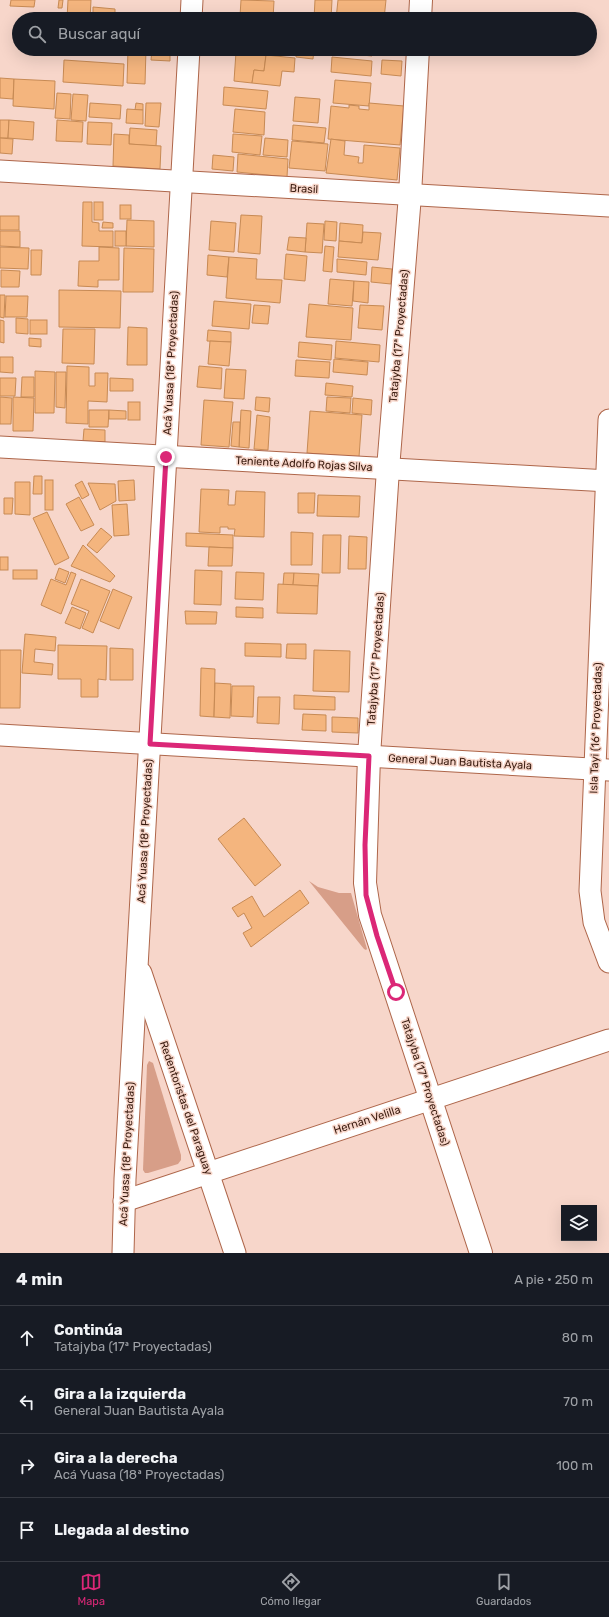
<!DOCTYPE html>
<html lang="es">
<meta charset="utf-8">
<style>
body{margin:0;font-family:Rubik,sans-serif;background:#242831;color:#f1f3f6}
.controls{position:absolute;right:12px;bottom:12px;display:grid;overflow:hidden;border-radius:0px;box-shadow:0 4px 16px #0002}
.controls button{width:36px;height:36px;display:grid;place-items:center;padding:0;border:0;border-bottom:1px solid #363941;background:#171b24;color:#f1f3f6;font:20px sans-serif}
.stop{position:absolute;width:12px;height:12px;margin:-9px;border:3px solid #db2777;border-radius:50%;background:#fff}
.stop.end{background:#db2777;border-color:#fff;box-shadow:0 1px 4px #0008}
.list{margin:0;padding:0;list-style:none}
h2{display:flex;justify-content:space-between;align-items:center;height:52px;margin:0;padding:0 16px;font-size:17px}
h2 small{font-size:13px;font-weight:400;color:#9ea1a6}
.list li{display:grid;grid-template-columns:26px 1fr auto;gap:12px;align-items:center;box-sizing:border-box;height:64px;padding:0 16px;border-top:1px solid #363941}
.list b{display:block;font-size:15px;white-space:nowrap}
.list p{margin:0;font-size:13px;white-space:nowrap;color:#9ea1a6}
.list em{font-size:13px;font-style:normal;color:#9ea1a6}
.icon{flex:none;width:22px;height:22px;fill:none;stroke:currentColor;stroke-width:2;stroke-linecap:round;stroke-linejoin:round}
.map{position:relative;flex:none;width:609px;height:1253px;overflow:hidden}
.search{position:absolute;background:#171b24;box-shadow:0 4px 16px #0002;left:12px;right:12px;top:12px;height:44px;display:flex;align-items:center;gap:10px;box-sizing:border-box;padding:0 14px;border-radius:22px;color:#9ea1a6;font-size:15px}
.sheet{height:308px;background:#171b24}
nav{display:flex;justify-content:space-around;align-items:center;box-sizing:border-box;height:56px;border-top:1px solid #363941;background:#171b24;font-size:11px;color:#9ea1a6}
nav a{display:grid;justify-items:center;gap:2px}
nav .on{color:#db2777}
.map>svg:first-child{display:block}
.green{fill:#d79e88}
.building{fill:#f4b57e;stroke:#c78a54}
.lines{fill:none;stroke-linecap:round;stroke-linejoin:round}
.street-casing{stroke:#ae664a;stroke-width:23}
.secondary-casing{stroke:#ae664a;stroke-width:24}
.street{stroke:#fff;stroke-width:21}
.secondary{stroke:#fff;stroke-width:22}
.route{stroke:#db2777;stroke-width:5}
.labels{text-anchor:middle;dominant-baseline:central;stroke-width:3;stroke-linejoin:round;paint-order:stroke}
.street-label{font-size:11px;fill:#381a0e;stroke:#f7d6ca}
</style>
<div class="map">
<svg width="609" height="1253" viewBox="0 0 609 1253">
<rect width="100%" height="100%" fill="#f7d6ca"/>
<g class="green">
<polygon points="309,881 318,887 339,893 351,893 367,949 366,950 364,949"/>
<polygon points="149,1061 153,1063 181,1155 181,1160 178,1164 148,1173 145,1173 143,1170 147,1065"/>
</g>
<g class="building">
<polygon points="11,0 35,0 34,7 10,6"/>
<polygon points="59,0 63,0 62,8 58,8"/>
<polygon points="68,0 91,0 90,19 67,19"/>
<polygon points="241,0 274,1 273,19 240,16"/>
<polygon points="315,0 332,0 331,19 314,19"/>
<polygon points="338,0 386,0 384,19 336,19"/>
<polygon points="93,7 115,9 115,19 93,19"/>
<polygon points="98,49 119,49 119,53 98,52"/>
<polygon points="128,49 146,49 145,84 127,83"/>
<polygon points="152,49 170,49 170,61 151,60"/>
<polygon points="245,49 260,49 259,52 245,51"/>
<polygon points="261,49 283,49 283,55 261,53"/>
<polygon points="296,49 314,49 313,59 296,57"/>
<polygon points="333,49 373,49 372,56 332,52"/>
<polygon points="236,52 266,55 264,71 254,70 252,83 234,81"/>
<polygon points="266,55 295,58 294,72 282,71 280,86 252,83 254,70 264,71"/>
<polygon points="332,57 372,61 371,76 331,72"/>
<polygon points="64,60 124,64 123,86 63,82"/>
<polygon points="382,60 402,61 401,76 381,74"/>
<polygon points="0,78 14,79 13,99 0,98"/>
<polygon points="14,79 55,81 54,109 13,106"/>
<polygon points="335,80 371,83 369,106 333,103"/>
<polygon points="224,87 268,91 266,109 223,105"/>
<polygon points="57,93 71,94 70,119 55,118"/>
<polygon points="73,94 88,95 86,121 71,120"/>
<polygon points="295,97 320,99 318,123 293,121"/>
<polygon points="90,103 121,105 120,119 89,117"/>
<polygon points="136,103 143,104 143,110 135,110"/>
<polygon points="146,103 161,103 159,127 145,126"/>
<polygon points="369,103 404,106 400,145 328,139 331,106 349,108 349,105 359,106 359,109 369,110"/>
<polygon points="127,109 143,110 143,124 126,123"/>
<polygon points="235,109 265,112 264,135 233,132"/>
<polygon points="0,120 9,120 8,138 0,138"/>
<polygon points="9,120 34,122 33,140 8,138"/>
<polygon points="57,120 83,122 82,142 56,141"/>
<polygon points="88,122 112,123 111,145 87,144"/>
<polygon points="293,125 326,128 324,143 292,140"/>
<polygon points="130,128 157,130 156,146 129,144"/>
<polygon points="114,134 129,135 129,144 161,146 160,169 113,166"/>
<polygon points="233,134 262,136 260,155 232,152"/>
<polygon points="0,138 13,139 12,154 0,153"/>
<polygon points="265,138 288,140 287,157 263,155"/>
<polygon points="331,139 345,141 344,155 359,157 358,163 363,163 364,145 400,148 397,180 326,173"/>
<polygon points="292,141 328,144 325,171 289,168"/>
<polygon points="238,154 288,159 287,177 237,172"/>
<polygon points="213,155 234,157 233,171 212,169"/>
<polygon points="83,202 92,202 92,222 99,223 99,231 113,231 113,247 82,246"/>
<rect x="94" y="202" width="9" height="18"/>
<rect x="120" y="205" width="11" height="14"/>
<polygon points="241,215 262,216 260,254 238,252"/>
<rect x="0" y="216" width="19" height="14"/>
<polygon points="127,220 154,221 154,247 126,246"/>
<polygon points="211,221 236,223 234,252 209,250"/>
<polygon points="325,221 337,222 336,241 324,240"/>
<polygon points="103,222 113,223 113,228 102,228"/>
<polygon points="307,223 324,224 322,253 305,252"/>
<polygon points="340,223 363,225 362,243 339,241"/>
<polygon points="0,231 20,231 20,247 0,246"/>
<rect x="115" y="231" width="11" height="15"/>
<polygon points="363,232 381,233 378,260 338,257 339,241 362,243"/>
<polygon points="289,237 306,238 305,252 287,250"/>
<polygon points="325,246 334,247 332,272 323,271"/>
<polygon points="0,247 29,248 28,269 0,268"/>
<polygon points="99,247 119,248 119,280 98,280 98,287 78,286 79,261 99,261"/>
<polygon points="124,248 154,249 153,292 123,292"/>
<polygon points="31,250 42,250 41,275 31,275"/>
<polygon points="286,254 307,256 305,281 284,279"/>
<polygon points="208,255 229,257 227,277 207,275"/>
<polygon points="229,257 257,259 256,279 282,280 280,303 226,298"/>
<polygon points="337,259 367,262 366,275 337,272"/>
<polygon points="372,267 392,269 391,284 371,282"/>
<polygon points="1,270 20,271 19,287 1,287"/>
<polygon points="330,279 354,281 352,306 328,304"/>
<polygon points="354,281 369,282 368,303 353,301"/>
<polygon points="59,290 121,291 120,328 59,327"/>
<polygon points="0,295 5,295 4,318 0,317"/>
<polygon points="6,296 28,296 27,317 5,317"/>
<polygon points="214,301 251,304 249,329 212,326"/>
<polygon points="309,304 353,308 351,340 306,337"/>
<polygon points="254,305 270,306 268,324 252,323"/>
<polygon points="360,305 384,306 382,330 358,328"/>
<polygon points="16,318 28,319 28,334 16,333"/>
<polygon points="0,320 4,321 4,343 0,342"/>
<rect x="30" y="320" width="17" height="14"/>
<polygon points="128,327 147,328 147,365 127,365"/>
<polygon points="63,329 95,329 94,364 62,363"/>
<polygon points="208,330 231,332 231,342 207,341"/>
<polygon points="29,338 41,339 41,347 29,346"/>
<polygon points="210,341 231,342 229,366 208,364"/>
<polygon points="336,341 380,345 379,362 335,358"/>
<polygon points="299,342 332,345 331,360 298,357"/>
<polygon points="0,357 13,357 13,373 0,372"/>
<polygon points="334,359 368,362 367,375 333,372"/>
<polygon points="296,360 330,362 329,378 295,376"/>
<polygon points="67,366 89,367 89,386 95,386 95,373 108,373 107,402 88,401 88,424 66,423"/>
<polygon points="199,366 222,368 221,389 197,387"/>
<polygon points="226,369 246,370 244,399 224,398"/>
<polygon points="35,371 55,372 54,413 35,413"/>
<polygon points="56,372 66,372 65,408 56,407"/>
<polygon points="22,377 34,377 34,397 21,397"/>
<polygon points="0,378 16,378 15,396 0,396"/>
<polygon points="110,378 133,379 133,391 110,391"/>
<polygon points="326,383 353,386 352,397 325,395"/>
<polygon points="0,397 12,398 11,424 0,424"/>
<polygon points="13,397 34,398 33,431 13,431"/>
<polygon points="256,397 270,398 269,412 255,410"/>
<polygon points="327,397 351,398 350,413 326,411"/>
<polygon points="353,398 372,400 371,415 352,413"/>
<polygon points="204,400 233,402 229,447 201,445"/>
<rect x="128" y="402" width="12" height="18"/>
<polygon points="89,410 109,410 108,427 89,427"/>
<polygon points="109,410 126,411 126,419 109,419"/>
<polygon points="241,410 251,411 249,448 239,447"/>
<polygon points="310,411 362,415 359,457 307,453"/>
<polygon points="257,415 270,417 268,450 254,449"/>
<polygon points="233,422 240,422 239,447 231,446"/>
<polygon points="84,429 105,430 105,442 83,441"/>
<polygon points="34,476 42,476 42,494 33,494"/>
<rect x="45" y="480" width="8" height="30"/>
<polygon points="134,480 135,500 119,501 118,481"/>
<polygon points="82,481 89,495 82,499 75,485"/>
<polygon points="15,482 30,482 30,515 15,514"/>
<polygon points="88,483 115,484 116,501 100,510"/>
<polygon points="201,489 229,490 228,505 235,505 236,491 265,492 264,537 234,536 235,529 228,529 228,527 220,527 220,533 199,532"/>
<polygon points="298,493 315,493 314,513 298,513"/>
<polygon points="318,495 360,496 359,517 317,516"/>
<polygon points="79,497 94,525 81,531 66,504"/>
<polygon points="4,498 13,498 12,514 4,514"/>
<polygon points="127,504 129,535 114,536 112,505"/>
<polygon points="47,512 69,558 55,565 33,518"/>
<polygon points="101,528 112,537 97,553 87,545"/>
<polygon points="291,532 313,533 312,565 291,565"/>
<polygon points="186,533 233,535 233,548 186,546"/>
<polygon points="323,535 341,535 340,573 322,573"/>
<polygon points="349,536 367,537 366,569 348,569"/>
<polygon points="83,545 115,576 110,582 71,566"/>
<polygon points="209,547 233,548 232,566 208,566"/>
<rect x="0" y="557" width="8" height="13"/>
<polygon points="59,568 69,572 65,583 55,579"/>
<rect x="13" y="570" width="24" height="9"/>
<polygon points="195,570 222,571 221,605 194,604"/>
<polygon points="71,572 76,574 61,614 41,605 51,579 66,585"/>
<polygon points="236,572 264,573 263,600 235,599"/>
<polygon points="284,573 294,573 293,585 283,585"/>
<polygon points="294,573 319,574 318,586 293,585"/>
<polygon points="81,579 110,591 93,633 82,628 89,611 71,604"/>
<polygon points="278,584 318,586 317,614 277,613"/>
<polygon points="113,589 132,597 119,629 100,621"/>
<polygon points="72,607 86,613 80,629 65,623"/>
<polygon points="236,607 263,608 263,618 236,617"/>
<polygon points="185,611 217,612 216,624 186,624"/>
<polygon points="25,634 56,637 55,651 35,649 34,662 53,664 52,675 22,673"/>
<polygon points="245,643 281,644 281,657 245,656"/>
<polygon points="287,644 306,644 306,659 286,658"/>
<polygon points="58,645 107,646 106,680 98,679 98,697 81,697 81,679 58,679"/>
<polygon points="110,648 133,649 133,680 110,680"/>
<polygon points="0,650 21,650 20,708 0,708"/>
<polygon points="314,650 350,651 349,692 313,691"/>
<polygon points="201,668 215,669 214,717 200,716"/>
<polygon points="215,683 231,684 230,718 214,717"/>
<polygon points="232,686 254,686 253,717 231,716"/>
<polygon points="294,695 335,697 335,710 294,709"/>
<polygon points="258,697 280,697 279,724 257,723"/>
<polygon points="303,714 326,715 326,731 302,730"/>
<polygon points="332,717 358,718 358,733 332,732"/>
<polygon points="244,818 281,865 255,886 218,839"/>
<polygon points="300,890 309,903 251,947 243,933 252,928 244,913 238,917 232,908 252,896 264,917"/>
</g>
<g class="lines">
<defs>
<g id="street">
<polyline points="191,19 192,0"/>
<polyline points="0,171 609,206"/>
<polyline points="609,420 590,891 594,922 609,962"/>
<polyline points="0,447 609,481"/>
<polyline points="0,735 609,770"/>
<polyline points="141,973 235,1253"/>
<polyline points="124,1201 609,1040"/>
<polyline points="123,1253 125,1179 189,49"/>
</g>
<g id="secondary">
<polyline points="420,19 421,0"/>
<polyline points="418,49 410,195 388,469 369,756 365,883 370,915 377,936 481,1253"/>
</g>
</defs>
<use href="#street" class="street-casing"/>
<use href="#secondary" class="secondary-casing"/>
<use href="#street" class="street"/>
<use href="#secondary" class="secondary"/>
</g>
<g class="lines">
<polyline class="route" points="166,457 150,744 369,756 365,845 366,895 377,936 396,992"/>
</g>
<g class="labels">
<g class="street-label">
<text transform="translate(304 189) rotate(3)">Brasil</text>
<text transform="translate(399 336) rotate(-85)">Tatajyba (17ª Proyectadas)</text>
<text transform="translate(171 363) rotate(-87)">Acá Yuasa (18ª Proyectadas)</text>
<text transform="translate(304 464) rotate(3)">Teniente Adolfo Rojas Silva</text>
<text transform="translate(376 659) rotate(-86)">Tatajyba (17ª Proyectadas)</text>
<text transform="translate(596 728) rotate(-88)">Isla Tayi (16ª Proyectadas)</text>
<text transform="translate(460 762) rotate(3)">General Juan Bautista Ayala</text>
<text transform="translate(145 831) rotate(-87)">Acá Yuasa (18ª Proyectadas)</text>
<text transform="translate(425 1082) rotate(72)">Tatajyba (17ª Proyectadas)</text>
<text transform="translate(186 1108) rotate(71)">Redentoristas del Paraguay</text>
<text transform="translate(367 1120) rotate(-18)">Hernán Velilla</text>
<text transform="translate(127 1154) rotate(-87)">Acá Yuasa (18ª Proyectadas)</text>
</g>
</g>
</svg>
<div class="controls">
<button><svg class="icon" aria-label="layers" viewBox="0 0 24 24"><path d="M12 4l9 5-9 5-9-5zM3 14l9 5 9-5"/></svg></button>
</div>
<div class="stop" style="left:396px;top:992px"></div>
<div class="stop end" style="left:166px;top:457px"></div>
<div class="search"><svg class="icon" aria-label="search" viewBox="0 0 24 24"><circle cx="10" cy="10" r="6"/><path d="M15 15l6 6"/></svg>Buscar aquí</div>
</div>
<section class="sheet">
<h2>4 min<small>A pie · 250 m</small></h2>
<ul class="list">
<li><svg class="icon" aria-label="ahead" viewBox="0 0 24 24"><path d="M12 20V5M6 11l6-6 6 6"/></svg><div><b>Continúa</b><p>Tatajyba (17ª Proyectadas)</p></div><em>80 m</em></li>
<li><svg class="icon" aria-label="left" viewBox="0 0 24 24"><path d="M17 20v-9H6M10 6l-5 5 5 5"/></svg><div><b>Gira a la izquierda</b><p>General Juan Bautista Ayala</p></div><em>70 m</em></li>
<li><svg class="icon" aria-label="right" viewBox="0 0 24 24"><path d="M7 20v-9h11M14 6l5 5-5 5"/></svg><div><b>Gira a la derecha</b><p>Acá Yuasa (18ª Proyectadas)</p></div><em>100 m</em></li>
<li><svg class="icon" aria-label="arrive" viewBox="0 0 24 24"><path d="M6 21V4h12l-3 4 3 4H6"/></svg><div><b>Llegada al destino</b></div></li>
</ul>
</section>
<nav>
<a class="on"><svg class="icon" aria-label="map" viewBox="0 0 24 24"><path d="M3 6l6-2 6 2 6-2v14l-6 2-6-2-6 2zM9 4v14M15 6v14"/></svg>Mapa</a>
<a><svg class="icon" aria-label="directions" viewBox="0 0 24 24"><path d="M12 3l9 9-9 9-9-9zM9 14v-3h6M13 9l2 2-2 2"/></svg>Cómo llegar</a>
<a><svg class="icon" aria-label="saved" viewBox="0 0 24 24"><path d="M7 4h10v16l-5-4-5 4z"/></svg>Guardados</a>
</nav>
